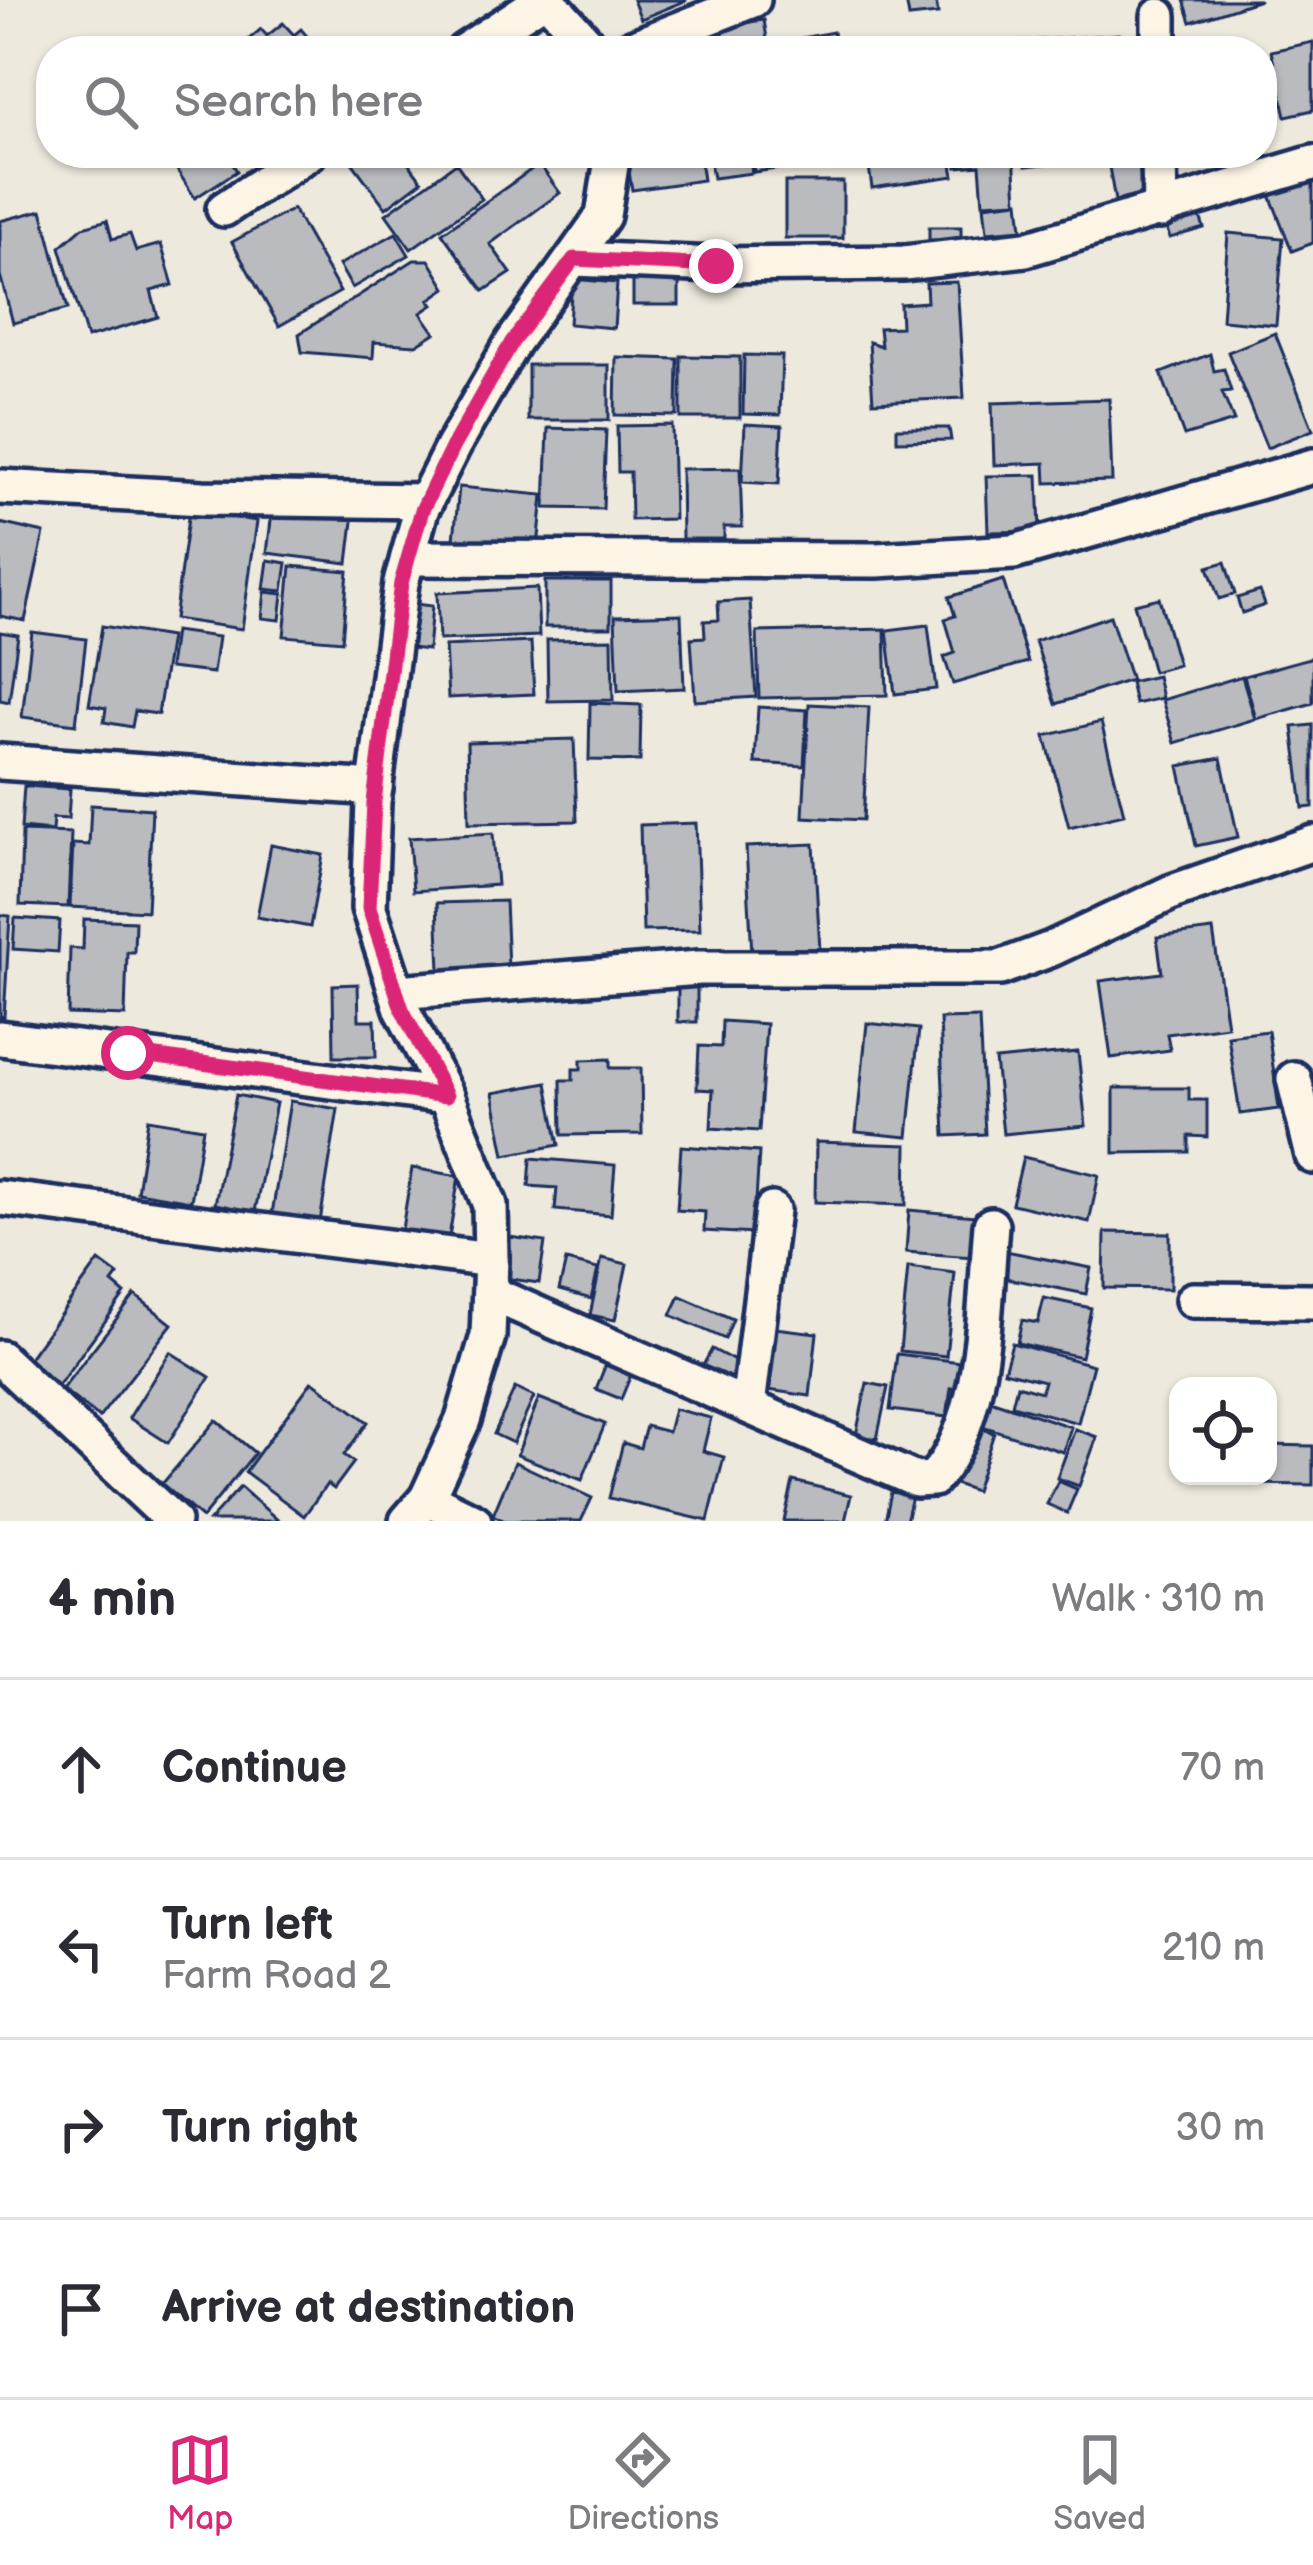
<!DOCTYPE html>
<meta charset="utf-8">
<style>
body{margin:0;font-family:"Balsamiq Sans",sans-serif;background:#f2f2f3;color:#2b2b33}
.controls{position:absolute;right:36px;bottom:36px;display:grid;overflow:hidden;border-radius:24px;box-shadow:0 3px 9px #0004}
.controls button{width:108px;height:108px;display:grid;place-items:center;padding:0;border:0;border-bottom:3px solid #e1e1e2;background:#fff;color:#2b2b33;font:60px sans-serif}
.stop{position:absolute;width:36px;height:36px;margin:-27px;border:9px solid #db2777;border-radius:50%;background:#fff}
.stop.end{background:#db2777;border-color:#fff;box-shadow:0 3px 12px #0008}
.list{margin:0;padding:0;list-style:none}
h2{display:flex;justify-content:space-between;align-items:center;height:156px;margin:0;padding:0 48px;font-size:51px}
h2 small{font-size:39px;font-weight:400;color:#7c7c81}
.list li{display:grid;grid-template-columns:78px 1fr auto;gap:36px;align-items:center;box-sizing:border-box;height:180px;padding:0 48px;border-top:3px solid #e1e1e2}
.list b{display:block;font-size:45px;white-space:nowrap}
.list p{margin:0;font-size:39px;white-space:nowrap;color:#7c7c81}
.list em{font-size:39px;font-style:normal;color:#7c7c81}
.icon{flex:none;width:66px;height:66px;fill:none;stroke:currentColor;stroke-width:2;stroke-linecap:round;stroke-linejoin:round}
.map{position:relative;flex:none;width:1313px;height:1521px;overflow:hidden}
.search{position:absolute;background:#fff;box-shadow:0 3px 9px #0004;left:36px;right:36px;top:36px;height:132px;display:flex;align-items:center;gap:30px;box-sizing:border-box;padding:0 42px;border-radius:48px;color:#7c7c81;font-size:45px}
.sheet{height:876px;background:#fff}
nav{display:flex;justify-content:space-around;align-items:center;box-sizing:border-box;height:168px;border-top:3px solid #e1e1e2;background:#fff;font-size:33px;color:#7c7c81}
nav a{display:grid;justify-items:center;gap:6px}
nav .on{color:#db2777}
.map>svg:first-child{display:block}
.building{fill:#babbbe;stroke:#1b2f5e;stroke-width:3}
.lines{fill:none;stroke-linecap:round;stroke-linejoin:round}
.minor-casing{stroke:#1b2f5e;stroke-width:42}
.minor{stroke:#fcf5e5;stroke-width:33}
.route{stroke:#db2777;stroke-width:15}
</style>
<div class="map">
<svg width="1313" height="1521" viewBox="0 0 1313 1521">
<rect width="100%" height="100%" fill="#eee9dd"/>
<filter id="ink" filterUnits="userSpaceOnUse"><feTurbulence type="fractalNoise" baseFrequency=".00833" numOctaves="2"/><feDisplacementMap in="SourceGraphic" scale="24" xChannelSelector="R" yChannelSelector="G"/><feConvolveMatrix kernelMatrix="1 2 1 2 8 2 1 2 1" color-interpolation-filters="sRGB"/></filter>
<g filter="url(#ink)">
<g class="building">
<polygon points="633,0 687,0 641,19"/>
<polygon points="906,0 936,0 938,14 909,17"/>
<polygon points="1184,0 1260,0 1191,22"/>
<polygon points="764,20 769,51 711,51 707,28"/>
<polygon points="283,23 294,35 301,29 312,42 305,48 308,51 235,51 261,29 267,36"/>
<polygon points="833,32 837,51 804,51 802,38"/>
<polygon points="1119,34 1120,51 1014,51 1014,42"/>
<polygon points="1313,42 1313,110 1286,116 1271,51"/>
<polygon points="166,153 226,153 237,171 195,198"/>
<polygon points="345,153 401,153 422,181 386,208"/>
<polygon points="626,153 699,153 703,180 632,190"/>
<polygon points="702,153 749,153 752,173 713,178 709,157 703,158"/>
<polygon points="751,153 774,153 777,169 754,172"/>
<polygon points="867,153 950,153 954,176 872,188"/>
<polygon points="956,153 1014,153 1017,201 983,203 980,165 957,167"/>
<polygon points="1024,153 1096,153 1096,158 1026,166"/>
<polygon points="1137,158 1144,194 1115,201 1108,161"/>
<polygon points="456,163 482,199 411,249 386,214"/>
<polygon points="539,164 560,193 490,244 511,273 484,291 442,233"/>
<polygon points="1313,178 1313,243 1292,251 1270,195"/>
<rect x="785" y="182" width="58" height="56"/>
<polygon points="1019,201 1022,229 987,232 984,205"/>
<polygon points="1197,207 1204,228 1170,238 1163,218"/>
<polygon points="293,209 340,292 279,326 232,242"/>
<polygon points="42,210 68,309 13,323 0,275 0,221"/>
<polygon points="107,220 112,239 130,234 136,251 161,244 173,285 151,291 158,317 87,338 60,247 83,227"/>
<rect x="929" y="227" width="32" height="13"/>
<polygon points="396,233 409,255 352,288 339,265"/>
<polygon points="1228,233 1283,238 1276,325 1222,320"/>
<polygon points="414,260 429,260 446,288 429,300 433,305 421,313 435,333 416,345 374,342 373,358 302,352 299,334"/>
<polygon points="572,279 617,283 614,328 569,324"/>
<polygon points="633,279 679,280 679,305 633,305"/>
<polygon points="957,282 964,398 873,402 869,342 881,346 879,328 901,327 900,304 927,302 926,283"/>
<polygon points="1275,333 1313,430 1267,448 1228,352"/>
<polygon points="1210,354 1214,371 1224,369 1231,391 1222,392 1234,421 1184,436 1161,373"/>
<polygon points="744,355 782,356 780,415 743,414"/>
<polygon points="681,356 740,357 740,418 681,418"/>
<polygon points="616,357 678,359 677,416 615,415"/>
<rect x="528" y="365" width="81" height="55"/>
<polygon points="1109,399 1112,481 1046,483 1045,463 994,465 992,403"/>
<polygon points="745,424 782,426 779,484 742,482"/>
<polygon points="672,425 674,519 631,520 630,472 618,472 617,426"/>
<polygon points="548,428 606,430 603,509 545,508"/>
<polygon points="897,428 949,428 951,440 897,441"/>
<polygon points="740,468 742,527 724,527 724,539 682,539 681,469"/>
<polygon points="1038,475 1040,531 988,532 986,476"/>
<polygon points="459,487 543,495 538,548 454,540"/>
<polygon points="273,504 354,513 348,563 267,553"/>
<polygon points="189,511 257,521 242,629 174,619"/>
<polygon points="0,523 44,533 25,621 0,616"/>
<polygon points="268,560 287,563 283,591 264,589"/>
<polygon points="1225,562 1235,594 1219,599 1208,567"/>
<polygon points="291,566 348,571 342,641 284,636"/>
<polygon points="1003,580 1028,662 953,684 944,657 955,653 945,619 955,616 949,597"/>
<rect x="545" y="581" width="66" height="46"/>
<polygon points="537,588 539,636 439,640 437,593"/>
<polygon points="1260,591 1265,605 1242,613 1237,598"/>
<polygon points="265,592 283,594 280,620 262,618"/>
<polygon points="1159,598 1178,665 1153,672 1134,604"/>
<polygon points="750,600 756,697 695,701 691,638 705,637 704,621 719,620 718,602"/>
<polygon points="406,603 432,606 428,650 402,647"/>
<polygon points="681,614 684,688 618,691 615,616"/>
<polygon points="1110,616 1131,680 1056,704 1035,641"/>
<polygon points="928,625 936,689 895,694 887,630"/>
<polygon points="102,626 170,637 158,714 135,711 132,727 104,722 106,708 89,705"/>
<polygon points="885,629 887,695 759,698 757,632"/>
<polygon points="174,631 218,637 213,673 169,668"/>
<polygon points="0,632 18,635 9,702 0,700"/>
<polygon points="32,632 86,639 76,724 22,717"/>
<polygon points="612,639 613,700 548,701 547,640"/>
<polygon points="531,642 534,694 448,698 445,646"/>
<polygon points="1313,657 1313,703 1256,719 1244,676"/>
<polygon points="1157,676 1162,698 1135,704 1130,682"/>
<polygon points="1242,676 1255,719 1175,743 1162,700"/>
<polygon points="590,703 641,705 640,761 589,760"/>
<polygon points="809,704 869,707 863,820 803,817"/>
<polygon points="758,707 807,710 804,766 755,763"/>
<polygon points="1101,722 1124,814 1069,827 1045,736"/>
<polygon points="1313,725 1313,807 1303,808 1293,727"/>
<polygon points="574,739 577,821 469,823 467,742"/>
<polygon points="1221,758 1238,837 1196,846 1179,766"/>
<polygon points="24,786 70,789 68,819 53,818 52,831 21,828"/>
<polygon points="91,805 152,809 147,911 70,907 73,844 89,845"/>
<polygon points="696,823 700,930 643,931 640,825"/>
<polygon points="22,831 71,833 68,907 20,905"/>
<polygon points="493,833 497,885 413,891 409,838"/>
<polygon points="814,844 820,951 752,954 746,847"/>
<polygon points="271,845 323,855 310,927 257,917"/>
<polygon points="505,901 508,967 440,970 437,903"/>
<polygon points="0,915 10,916 4,1017 0,1016"/>
<polygon points="15,918 60,921 58,952 13,949"/>
<polygon points="84,919 135,921 134,952 127,952 125,1016 68,1014 70,948 83,949"/>
<polygon points="1213,930 1227,1026 1167,1034 1170,1050 1111,1058 1100,981 1162,973 1157,937"/>
<rect x="678" y="983" width="19" height="39"/>
<polygon points="358,984 359,1020 375,1020 376,1057 334,1057 333,985"/>
<polygon points="979,1018 985,1134 945,1136 940,1019"/>
<polygon points="722,1021 766,1024 759,1131 711,1128 713,1090 697,1089 699,1046 721,1047"/>
<polygon points="867,1023 919,1029 908,1137 856,1132"/>
<polygon points="1268,1031 1279,1109 1240,1114 1228,1036"/>
<polygon points="1078,1052 1086,1126 1003,1134 995,1060"/>
<polygon points="610,1059 610,1068 641,1068 642,1134 562,1135 561,1080 573,1080 573,1069 581,1069 581,1060"/>
<polygon points="547,1083 559,1145 505,1155 493,1093"/>
<polygon points="1114,1088 1189,1088 1189,1100 1207,1100 1207,1137 1189,1136 1189,1152 1114,1153"/>
<polygon points="236,1095 276,1103 255,1212 215,1204"/>
<polygon points="290,1101 338,1109 320,1222 272,1214"/>
<polygon points="148,1119 203,1128 191,1201 137,1192"/>
<polygon points="816,1142 907,1145 906,1205 815,1202"/>
<polygon points="681,1146 759,1152 754,1234 704,1231 705,1212 677,1210"/>
<polygon points="1023,1157 1099,1175 1089,1222 1012,1204"/>
<polygon points="531,1158 615,1165 611,1215 555,1210 557,1188 529,1186"/>
<polygon points="412,1168 459,1176 449,1237 402,1229"/>
<polygon points="909,1210 976,1216 973,1257 906,1252"/>
<polygon points="1105,1232 1170,1233 1170,1289 1104,1288"/>
<polygon points="510,1237 545,1242 539,1283 504,1278"/>
<polygon points="1006,1251 1091,1268 1086,1294 1000,1277"/>
<polygon points="602,1258 627,1264 615,1320 590,1315"/>
<polygon points="99,1261 118,1275 112,1283 125,1294 58,1386 26,1362"/>
<polygon points="566,1261 598,1269 591,1299 559,1290"/>
<polygon points="908,1267 955,1273 946,1356 900,1351"/>
<polygon points="135,1295 172,1324 99,1418 62,1389"/>
<polygon points="680,1296 733,1319 725,1339 671,1315"/>
<polygon points="1044,1298 1091,1308 1081,1357 1017,1343 1022,1320 1038,1323"/>
<polygon points="775,1328 817,1333 810,1396 768,1390"/>
<polygon points="1012,1343 1093,1365 1078,1423 1012,1405 1017,1385 1041,1392 1044,1381 1004,1371"/>
<polygon points="712,1349 742,1365 732,1385 701,1369"/>
<polygon points="170,1352 210,1377 168,1443 129,1418"/>
<polygon points="897,1354 961,1362 958,1389 951,1388 947,1417 890,1410"/>
<polygon points="608,1359 633,1370 621,1399 596,1389"/>
<polygon points="312,1381 368,1422 344,1455 354,1462 334,1489 327,1484 304,1516 245,1472"/>
<polygon points="867,1383 888,1387 877,1439 856,1435"/>
<polygon points="515,1388 534,1397 513,1443 494,1434"/>
<polygon points="539,1398 605,1424 582,1480 517,1455"/>
<polygon points="987,1399 1071,1427 1063,1452 979,1425"/>
<polygon points="674,1409 711,1418 703,1451 724,1457 708,1521 609,1498 623,1443 640,1448 646,1426 668,1432"/>
<polygon points="216,1420 255,1453 202,1518 162,1484"/>
<polygon points="974,1426 994,1433 975,1491 955,1484"/>
<polygon points="1075,1429 1097,1437 1079,1486 1057,1478"/>
<polygon points="1268,1445 1313,1446 1313,1485 1245,1484 1246,1476 1268,1476"/>
<polygon points="515,1462 592,1498 581,1521 505,1521 493,1515"/>
<polygon points="793,1481 851,1495 845,1521 784,1521"/>
<polygon points="1058,1481 1077,1489 1067,1513 1047,1504"/>
<polygon points="240,1487 279,1521 209,1521"/>
<polygon points="891,1492 912,1496 906,1521 885,1521"/>
</g>
<g class="lines">
<defs>
<g id="minor">
<polyline points="548,0 594,51"/>
<polyline points="1159,16 1159,51"/>
<polyline points="464,51 542,0"/>
<polyline points="624,51 753,0"/>
<polyline points="1159,153 1160,211"/>
<polyline points="224,209 309,153"/>
<polyline points="575,259 716,265 904,263 1026,249 1313,163"/>
<polyline points="0,487 203,498 426,501"/>
<polyline points="408,558 877,560 1014,552 1313,466"/>
<polyline points="0,762 375,788"/>
<polyline points="397,992 699,968 1000,968 1051,949 1172,892 1313,843"/>
<polyline points="0,1038 446,1096"/>
<polyline points="1294,1079 1313,1156"/>
<polyline points="0,1198 491,1260"/>
<path d="M490,1293L916,1480L933,1479C987,1420 984,1302 991,1225"/>
<polyline points="1193,1300 1313,1301"/>
<polyline points="0,1358 173,1521"/>
<polyline points="748,1406 772,1210"/>
<polyline points="427,1498 474,1521"/>
<polyline points="407,1521 427,1498 463,1420 488,1336 491,1260 490,1205 446,1096 402,1009 369,908 373,802 401,583 421,510 453,446 513,342 603,216 613,153"/>
</g>
</defs>
<use href="#minor" class="minor-casing"/>
<use href="#minor" class="minor"/>
</g>
</g>
<g class="lines" filter="url(#ink)">
<polyline class="route" points="128,1053 446,1096 402,1009 369,908 374,802 401,583 422,510 453,446 512,342 574,259 716,266"/>
</g>
</svg>
<div class="controls">
<button><svg class="icon" aria-label="locate" viewBox="0 0 24 24"><circle cx="12" cy="12" r="6"/><path d="M12 2v4M12 18v4M2 12h4M18 12h4"/></svg></button>
</div>
<div class="stop" style="left:128px;top:1053px"></div>
<div class="stop end" style="left:716px;top:266px"></div>
<div class="search"><svg class="icon" aria-label="search" viewBox="0 0 24 24"><circle cx="10" cy="10" r="6"/><path d="M15 15l6 6"/></svg>Search here</div>
</div>
<section class="sheet">
<h2>4 min<small>Walk · 310 m</small></h2>
<ul class="list">
<li><svg class="icon" aria-label="ahead" viewBox="0 0 24 24"><path d="M12 20V5M6 11l6-6 6 6"/></svg><div><b>Continue</b></div><em>70 m</em></li>
<li><svg class="icon" aria-label="left" viewBox="0 0 24 24"><path d="M17 20v-9H6M10 6l-5 5 5 5"/></svg><div><b>Turn left</b><p>Farm Road 2</p></div><em>210 m</em></li>
<li><svg class="icon" aria-label="right" viewBox="0 0 24 24"><path d="M7 20v-9h11M14 6l5 5-5 5"/></svg><div><b>Turn right</b></div><em>30 m</em></li>
<li><svg class="icon" aria-label="arrive" viewBox="0 0 24 24"><path d="M6 21V4h12l-3 4 3 4H6"/></svg><div><b>Arrive at destination</b></div></li>
</ul>
</section>
<nav>
<a class="on"><svg class="icon" aria-label="map" viewBox="0 0 24 24"><path d="M3 6l6-2 6 2 6-2v14l-6 2-6-2-6 2zM9 4v14M15 6v14"/></svg>Map</a>
<a><svg class="icon" aria-label="directions" viewBox="0 0 24 24"><path d="M12 3l9 9-9 9-9-9zM9 14v-3h6M13 9l2 2-2 2"/></svg>Directions</a>
<a><svg class="icon" aria-label="saved" viewBox="0 0 24 24"><path d="M7 4h10v16l-5-4-5 4z"/></svg>Saved</a>
</nav>
